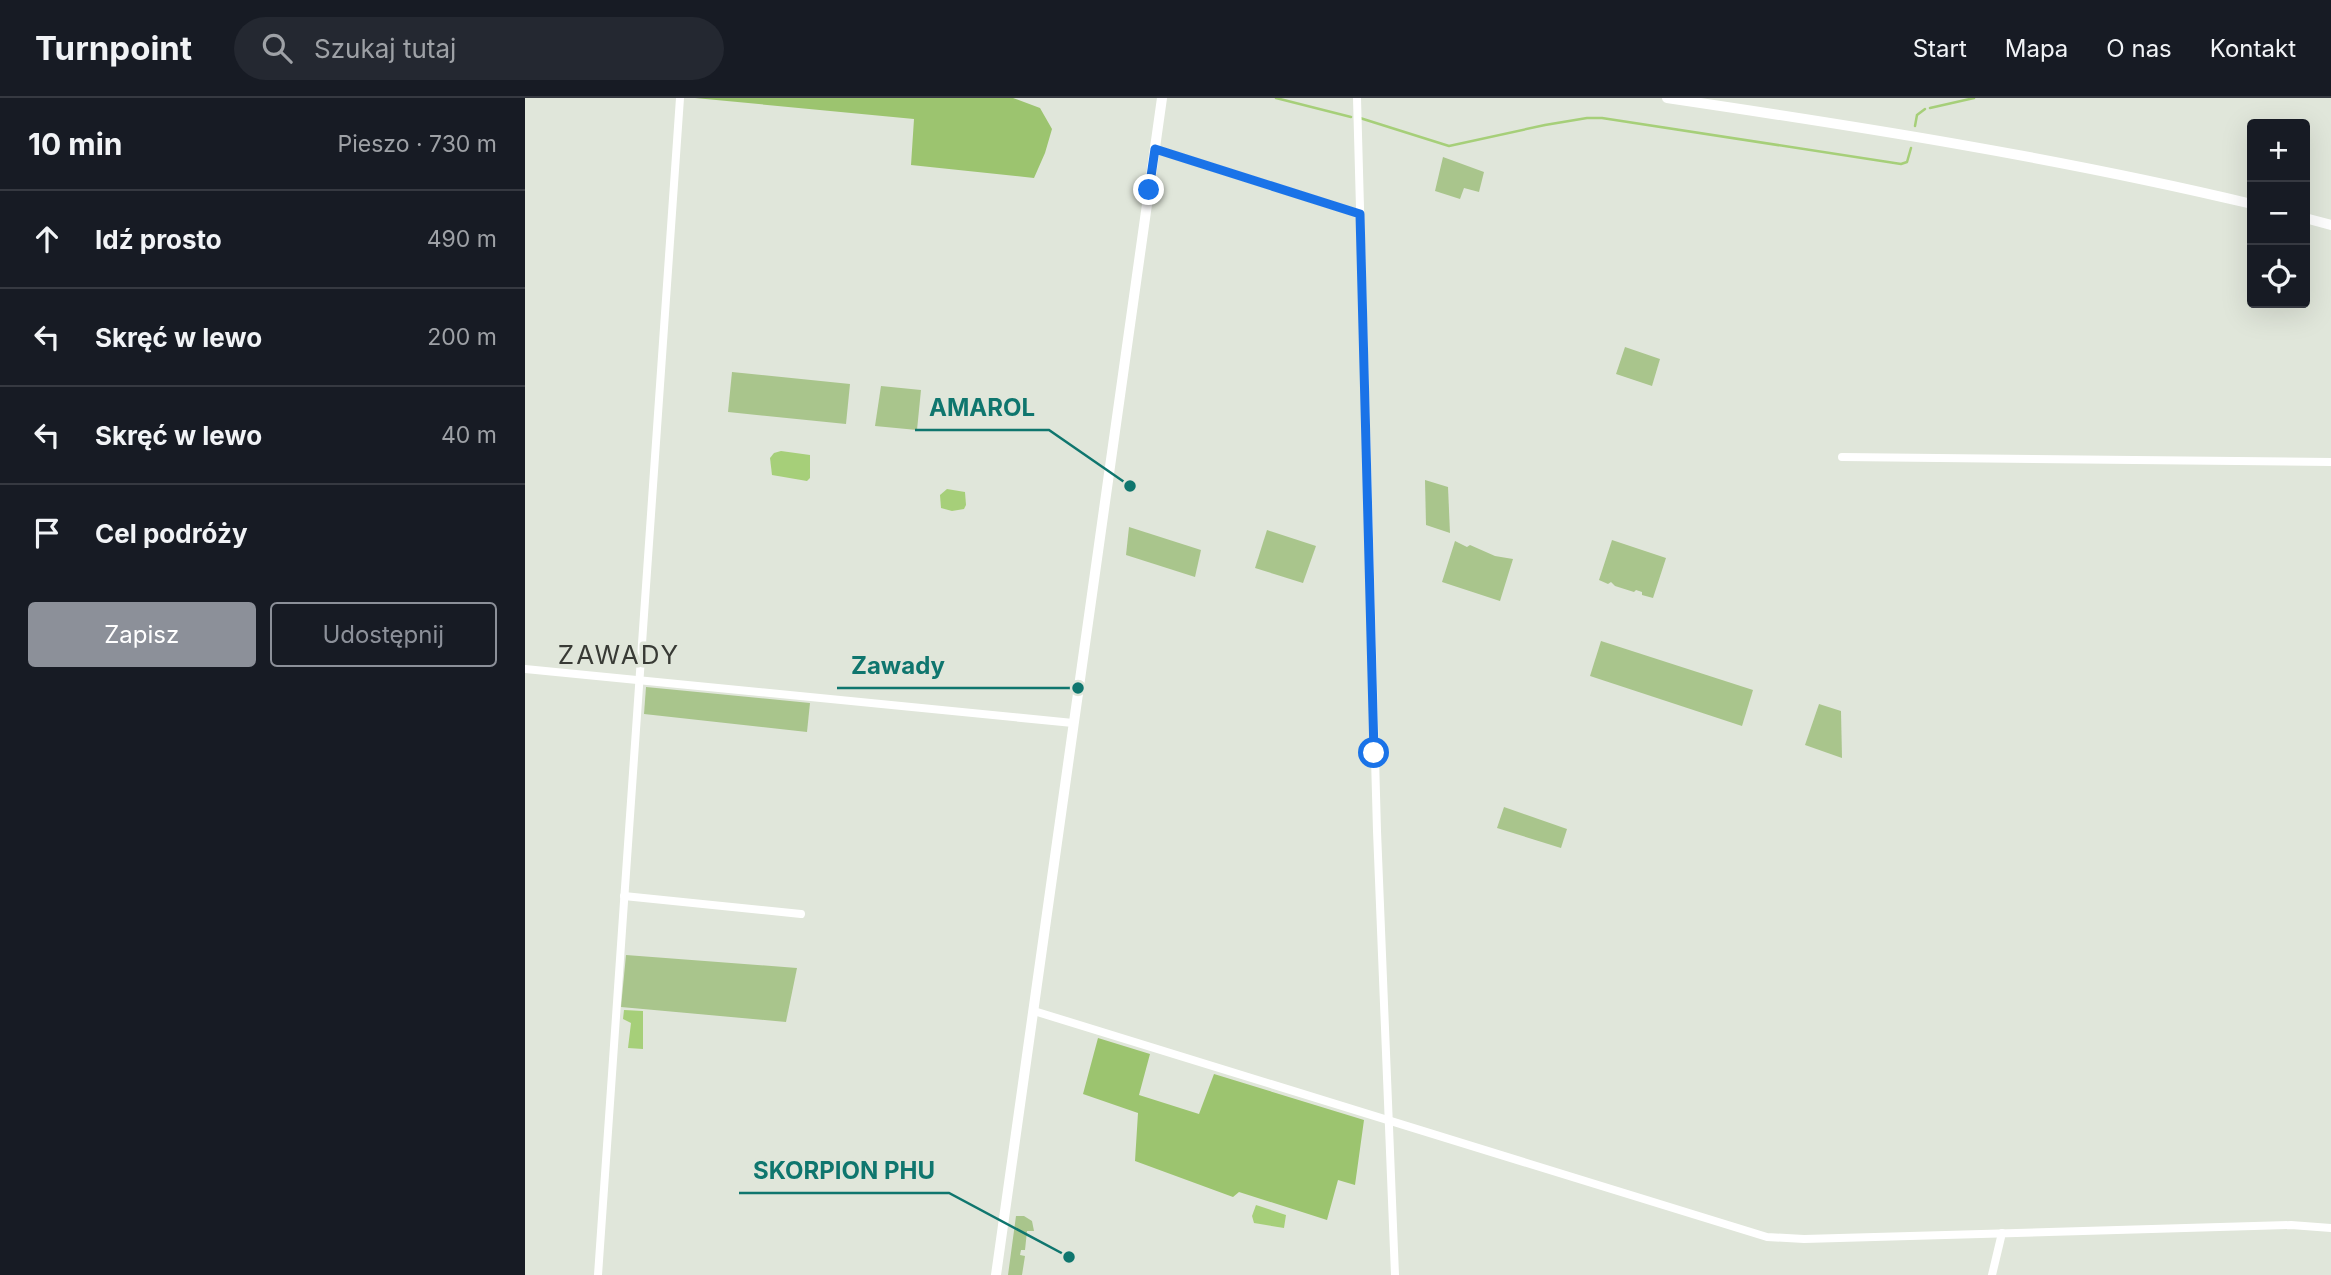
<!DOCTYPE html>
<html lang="pl">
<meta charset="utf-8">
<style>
body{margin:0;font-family:Inter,sans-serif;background:#242831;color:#f1f3f6}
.controls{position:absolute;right:21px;top:21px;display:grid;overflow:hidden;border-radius:7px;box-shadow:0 7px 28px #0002}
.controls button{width:63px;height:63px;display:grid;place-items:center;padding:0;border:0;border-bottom:2px solid #363941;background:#171b24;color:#f1f3f6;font:35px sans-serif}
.stop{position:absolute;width:21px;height:21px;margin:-16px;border:5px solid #1a73e8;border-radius:50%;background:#fff}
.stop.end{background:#1a73e8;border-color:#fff;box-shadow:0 2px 7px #0008}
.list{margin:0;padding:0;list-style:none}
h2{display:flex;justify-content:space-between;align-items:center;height:91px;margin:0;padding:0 28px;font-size:30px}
h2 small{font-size:23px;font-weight:400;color:#9ea1a6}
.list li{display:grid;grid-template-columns:46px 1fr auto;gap:21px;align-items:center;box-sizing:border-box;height:98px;padding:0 28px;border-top:2px solid #363941}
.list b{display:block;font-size:26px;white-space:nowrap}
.list em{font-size:23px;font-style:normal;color:#9ea1a6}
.actions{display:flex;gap:14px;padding:21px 28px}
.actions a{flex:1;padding:16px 0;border:2px solid #8c9099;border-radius:7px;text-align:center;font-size:24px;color:#8c9099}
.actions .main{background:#8c9099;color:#fff}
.icon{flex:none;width:38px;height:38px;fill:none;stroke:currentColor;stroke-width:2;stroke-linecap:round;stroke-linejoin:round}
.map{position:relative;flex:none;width:1806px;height:1177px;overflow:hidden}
header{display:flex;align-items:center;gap:42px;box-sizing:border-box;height:98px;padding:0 35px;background:#171b24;border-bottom:2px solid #363941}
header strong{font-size:33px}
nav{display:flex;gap:38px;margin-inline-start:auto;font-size:24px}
.search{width:490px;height:63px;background:#242831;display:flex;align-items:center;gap:18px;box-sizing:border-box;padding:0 24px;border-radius:38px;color:#9ea1a6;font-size:26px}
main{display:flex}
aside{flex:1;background:#171b24}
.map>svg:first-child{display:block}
.green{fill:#a9c58c}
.forest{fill:#9cc46f}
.water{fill:#a6cf79}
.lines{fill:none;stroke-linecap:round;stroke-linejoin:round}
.stream{stroke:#a6cf79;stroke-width:2.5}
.minor{stroke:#fff;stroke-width:8}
.major{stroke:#fff;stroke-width:10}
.route{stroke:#1a73e8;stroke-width:9}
.labels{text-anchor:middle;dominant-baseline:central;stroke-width:7;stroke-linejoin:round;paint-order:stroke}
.quarter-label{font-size:26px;letter-spacing:2px;fill:#383a35;stroke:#e0e6da}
.leader{fill:none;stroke:#0f766e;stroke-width:2.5}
.callout-dot{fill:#0f766e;stroke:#e0e6da;stroke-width:2.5}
.callout-label{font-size:24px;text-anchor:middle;font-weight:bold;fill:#0f766e;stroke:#e0e6da;stroke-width:7;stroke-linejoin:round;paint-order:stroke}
</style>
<header>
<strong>Turnpoint</strong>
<div class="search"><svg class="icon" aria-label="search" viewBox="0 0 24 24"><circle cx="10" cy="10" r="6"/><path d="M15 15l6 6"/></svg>Szukaj tutaj</div>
<nav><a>Start</a><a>Mapa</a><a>O nas</a><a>Kontakt</a></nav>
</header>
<main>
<aside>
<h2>10 min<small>Pieszo · 730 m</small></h2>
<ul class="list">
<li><svg class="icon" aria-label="ahead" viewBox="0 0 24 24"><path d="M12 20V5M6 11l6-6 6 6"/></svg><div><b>Idź prosto</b></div><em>490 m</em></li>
<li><svg class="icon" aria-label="left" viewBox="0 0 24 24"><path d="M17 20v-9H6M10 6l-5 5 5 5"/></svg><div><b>Skręć w lewo</b></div><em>200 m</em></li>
<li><svg class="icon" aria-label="left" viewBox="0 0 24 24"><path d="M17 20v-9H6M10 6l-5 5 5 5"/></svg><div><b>Skręć w lewo</b></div><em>40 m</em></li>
<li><svg class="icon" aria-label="arrive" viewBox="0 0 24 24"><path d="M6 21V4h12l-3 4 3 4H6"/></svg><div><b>Cel podróży</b></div></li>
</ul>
<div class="actions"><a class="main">Zapisz</a><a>Udostępnij</a></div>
</aside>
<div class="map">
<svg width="1806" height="1177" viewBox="0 0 1806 1177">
<rect width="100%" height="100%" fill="#e0e6da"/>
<g class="green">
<polygon points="918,59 959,74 954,94 939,90 935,101 910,93"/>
<polygon points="1100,249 1135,261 1127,288 1091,276"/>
<polygon points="207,274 325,286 321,326 203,314"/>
<polygon points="356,288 396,292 392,332 350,328"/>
<polygon points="900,382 923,389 925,435 901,427"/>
<polygon points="604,429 676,452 670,479 601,457"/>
<polygon points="742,432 791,448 778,485 730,470"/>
<polygon points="1087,442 1141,460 1128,500 1117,497 1117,494 1111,492 1109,494 1090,488 1086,484 1083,486 1074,482"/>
<polygon points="930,443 942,449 945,447 970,458 988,461 975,503 917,484"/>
<polygon points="1076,543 1228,592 1217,628 1065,578"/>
<polygon points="121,589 285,605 282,634 119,616"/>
<polygon points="1294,606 1316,613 1317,660 1280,647"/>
<polygon points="979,709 1042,731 1036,750 972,730"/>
<polygon points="101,857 272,870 261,924 96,909"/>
<polygon points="491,1118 499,1118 507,1123 509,1133 502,1133 500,1152 496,1152 495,1157 500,1158 497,1177 483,1177"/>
</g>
<g class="forest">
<polygon points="170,0 488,0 515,10 527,31 520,55 509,80 386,67 389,21"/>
<polygon points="573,940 625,956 614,997 674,1016 689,976 839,1022 830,1087 813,1082 802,1122 714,1094 708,1099 610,1063 613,1015 558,996"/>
</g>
<g class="water">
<polygon points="256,353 285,357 285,380 282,383 247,377 245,360 249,355"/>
<polygon points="422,391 440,394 441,407 439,411 427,413 416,410 415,397"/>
<polygon points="99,912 118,913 118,951 103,950 106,925 98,921"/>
<polygon points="731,1107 761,1117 759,1130 729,1125 727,1118"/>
</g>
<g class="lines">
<g class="stream">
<polyline points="751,0 826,19"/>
<polyline points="1405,10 1449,0"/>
<polyline points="835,20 924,48 1020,27 1062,20 1077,20 1376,66 1382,64 1386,50"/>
<polyline points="1390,28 1392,17 1400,11"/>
</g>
<g class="minor">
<polyline points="832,0 852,733 870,1177"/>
<polyline points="630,51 835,116"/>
<polyline points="1317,359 1806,364"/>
<polyline points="0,571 548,625"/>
<polyline points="99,798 276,816"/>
<polyline points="509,913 1242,1139 1279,1141 1766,1127 1806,1130"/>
<polyline points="73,1177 155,0"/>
<polyline points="1467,1177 1477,1135"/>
</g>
<g class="major">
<path d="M1142,0C1338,29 1534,60 1727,106"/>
<polyline points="1780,120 1806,127"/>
<polyline points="471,1177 637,0"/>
</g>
</g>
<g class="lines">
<polyline class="route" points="624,92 630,51 835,116 849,655"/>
</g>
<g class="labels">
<g class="quarter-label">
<text x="94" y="556">ZAWADY</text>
</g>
</g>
<path class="leader" d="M605 388L524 332H390M553 590L434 590H312M544 1159L424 1095H214"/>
<g class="callout-dot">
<circle cx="605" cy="388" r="7"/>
<circle cx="553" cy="590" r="7"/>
<circle cx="544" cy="1159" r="7"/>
</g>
<g class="callout-label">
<text x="457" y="318">AMAROL</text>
<text x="373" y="576">Zawady</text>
<text x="319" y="1081">SKORPION PHU</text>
</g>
</svg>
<div class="controls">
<button>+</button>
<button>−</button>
<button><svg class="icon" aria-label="locate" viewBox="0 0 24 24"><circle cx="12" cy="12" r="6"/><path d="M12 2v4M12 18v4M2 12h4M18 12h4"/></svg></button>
</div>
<div class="stop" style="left:849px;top:655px"></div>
<div class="stop end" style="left:624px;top:92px"></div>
</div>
</main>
